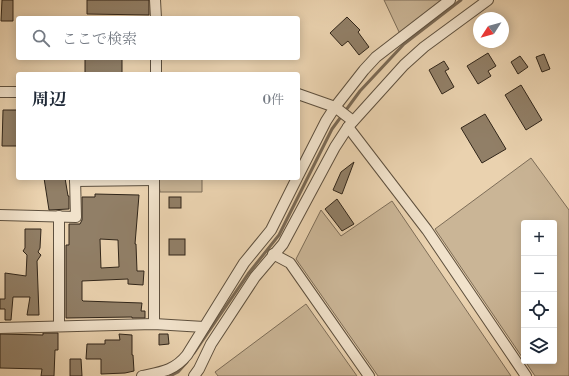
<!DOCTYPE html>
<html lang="ja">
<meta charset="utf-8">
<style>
body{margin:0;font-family:"Libre Bodoni","Noto Serif JP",serif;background:#f6f6f7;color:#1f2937}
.controls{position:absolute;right:12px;bottom:12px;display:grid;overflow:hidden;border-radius:4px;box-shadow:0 2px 10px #0003}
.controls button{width:36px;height:36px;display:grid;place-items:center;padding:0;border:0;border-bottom:1px solid #e0e1e3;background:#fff;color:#1f2937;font:20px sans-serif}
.compass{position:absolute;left:473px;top:12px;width:36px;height:36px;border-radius:50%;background:#fff;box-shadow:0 2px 10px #0003;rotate:234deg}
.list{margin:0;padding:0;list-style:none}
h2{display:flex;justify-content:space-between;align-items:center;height:52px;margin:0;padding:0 16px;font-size:17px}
h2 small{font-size:13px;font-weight:400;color:#747a83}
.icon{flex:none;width:22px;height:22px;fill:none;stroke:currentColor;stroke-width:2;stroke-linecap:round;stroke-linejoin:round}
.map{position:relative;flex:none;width:569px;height:376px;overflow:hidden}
.search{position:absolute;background:#fff;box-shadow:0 2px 10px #0003;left:16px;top:16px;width:284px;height:44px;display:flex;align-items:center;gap:10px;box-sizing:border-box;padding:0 14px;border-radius:4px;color:#747a83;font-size:15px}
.panel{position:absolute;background:#fff;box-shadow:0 2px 10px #0003;left:16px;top:72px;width:284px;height:108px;border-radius:4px}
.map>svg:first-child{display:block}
.green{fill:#cab596;stroke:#7d6d58}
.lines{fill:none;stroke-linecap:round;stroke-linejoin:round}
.stream{stroke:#7a6954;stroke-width:3}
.building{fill:#917f67;stroke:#302519;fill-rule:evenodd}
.minor-casing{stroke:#5e503e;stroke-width:12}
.minor{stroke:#f1e2cb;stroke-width:10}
</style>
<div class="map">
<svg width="569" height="376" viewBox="0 0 569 376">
<rect width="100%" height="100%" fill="#ead2af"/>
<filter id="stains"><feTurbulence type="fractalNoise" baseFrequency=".005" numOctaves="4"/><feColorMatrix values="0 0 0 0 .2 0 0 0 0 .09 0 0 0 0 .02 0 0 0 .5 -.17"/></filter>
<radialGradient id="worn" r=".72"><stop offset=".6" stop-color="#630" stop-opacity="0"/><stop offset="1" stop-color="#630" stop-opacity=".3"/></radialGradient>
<g class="green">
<polygon points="384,0 445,0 400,34"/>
<polygon points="531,158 569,210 569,376 535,376 525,361 554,361 554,223 524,223 524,360 435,229"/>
<polygon points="158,178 202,178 202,192 160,192"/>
<polygon points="392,201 511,376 378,376 296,259 321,210 341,236"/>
<polygon points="306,304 357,376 218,376 215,372"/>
</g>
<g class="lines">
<g class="stream">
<polyline points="194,353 248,274 279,235 332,129 360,91 404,44 461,0"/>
<polyline points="170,376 178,372 187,362"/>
</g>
</g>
<g class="building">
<polygon points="2,0 13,0 13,21 1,21"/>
<polygon points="87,0 149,0 149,15 87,14"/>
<polygon points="347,17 360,30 358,32 369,47 359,55 348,41 342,46 330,33"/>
<polygon points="488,53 496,66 488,71 491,76 478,84 467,66"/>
<polygon points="544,54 550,69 542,72 536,57"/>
<polygon points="520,56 528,67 518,74 511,62"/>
<rect x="85" y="58" width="37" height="16"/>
<polygon points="444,61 449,69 445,71 454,87 442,94 429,70"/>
<polygon points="521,85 542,120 526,130 505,95"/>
<polygon points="3,110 18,110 18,146 2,146"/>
<polygon points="485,114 506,149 482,163 461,128"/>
<polygon points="354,162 342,194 333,190 341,172"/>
<polygon points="44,178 65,178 68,196 69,196 69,209 49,210"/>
<path d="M95,194L139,195L135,244H136L137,271H144L143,285L128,284V279L82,281V300L83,301L142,303L141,311H145V318H132V317L66,318V245H69V224H80L82,220V197H95ZM100,239L118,240L119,267L101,268Z"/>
<rect x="169" y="197" width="12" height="11"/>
<polygon points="337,199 354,224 342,231 325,209"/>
<polygon points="25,229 41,229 40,248 38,252 41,255 37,261 39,315 27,315 30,297 13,297 11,320 5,320 5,309 0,309 0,299 5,299 5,273 26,276 27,255 23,251 25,248"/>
<rect x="169" y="239" width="16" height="16"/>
<polygon points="43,333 58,333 58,350 55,350 54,376 41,376 42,369 0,368 0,334 43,335"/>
<polygon points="119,334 132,335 132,355 133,355 134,371 125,373 101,374 101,359 86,359 87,344 105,344 105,340 120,340"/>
<polygon points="159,334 168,334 169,344 159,345"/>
<polygon points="70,359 81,359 82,376 70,376"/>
</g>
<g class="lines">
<defs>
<g id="minor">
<polyline points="155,0 156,18"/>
<polyline points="156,58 156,74"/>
<polyline points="0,92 18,92"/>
<polyline points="298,94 335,107 353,121"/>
<polyline points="348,127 427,230 526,376"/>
<polyline points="298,176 326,121 335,107 364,70 376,57 450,0"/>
<polyline points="154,178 154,324"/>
<polyline points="75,181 154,180"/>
<polyline points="0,215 76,217 75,178"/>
<polyline points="273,254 290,263 369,376"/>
<polyline points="59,326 59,216"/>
<polyline points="0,328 154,324 204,327"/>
<path d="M142,376C161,372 174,371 187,355L244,263L271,230L297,178"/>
<polyline points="194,376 199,369 211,344 255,277 283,244 335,147 348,127 404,65 424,47 488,0"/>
</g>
</defs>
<use href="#minor" class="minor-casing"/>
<use href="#minor" class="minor"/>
</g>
<rect width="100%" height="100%" filter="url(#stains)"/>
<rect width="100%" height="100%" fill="url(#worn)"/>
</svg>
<div class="controls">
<button>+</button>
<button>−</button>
<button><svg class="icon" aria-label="locate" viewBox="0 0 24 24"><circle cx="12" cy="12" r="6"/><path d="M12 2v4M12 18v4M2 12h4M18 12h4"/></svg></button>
<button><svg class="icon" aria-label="layers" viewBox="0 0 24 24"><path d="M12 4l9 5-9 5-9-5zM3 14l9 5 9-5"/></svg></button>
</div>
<svg class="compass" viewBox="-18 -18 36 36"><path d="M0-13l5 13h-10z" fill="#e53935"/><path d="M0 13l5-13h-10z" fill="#747a83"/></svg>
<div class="search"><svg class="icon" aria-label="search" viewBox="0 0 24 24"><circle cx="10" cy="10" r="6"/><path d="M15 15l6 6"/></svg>ここで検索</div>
<section class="panel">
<h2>周辺<small>0件</small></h2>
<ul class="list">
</ul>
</section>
</div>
